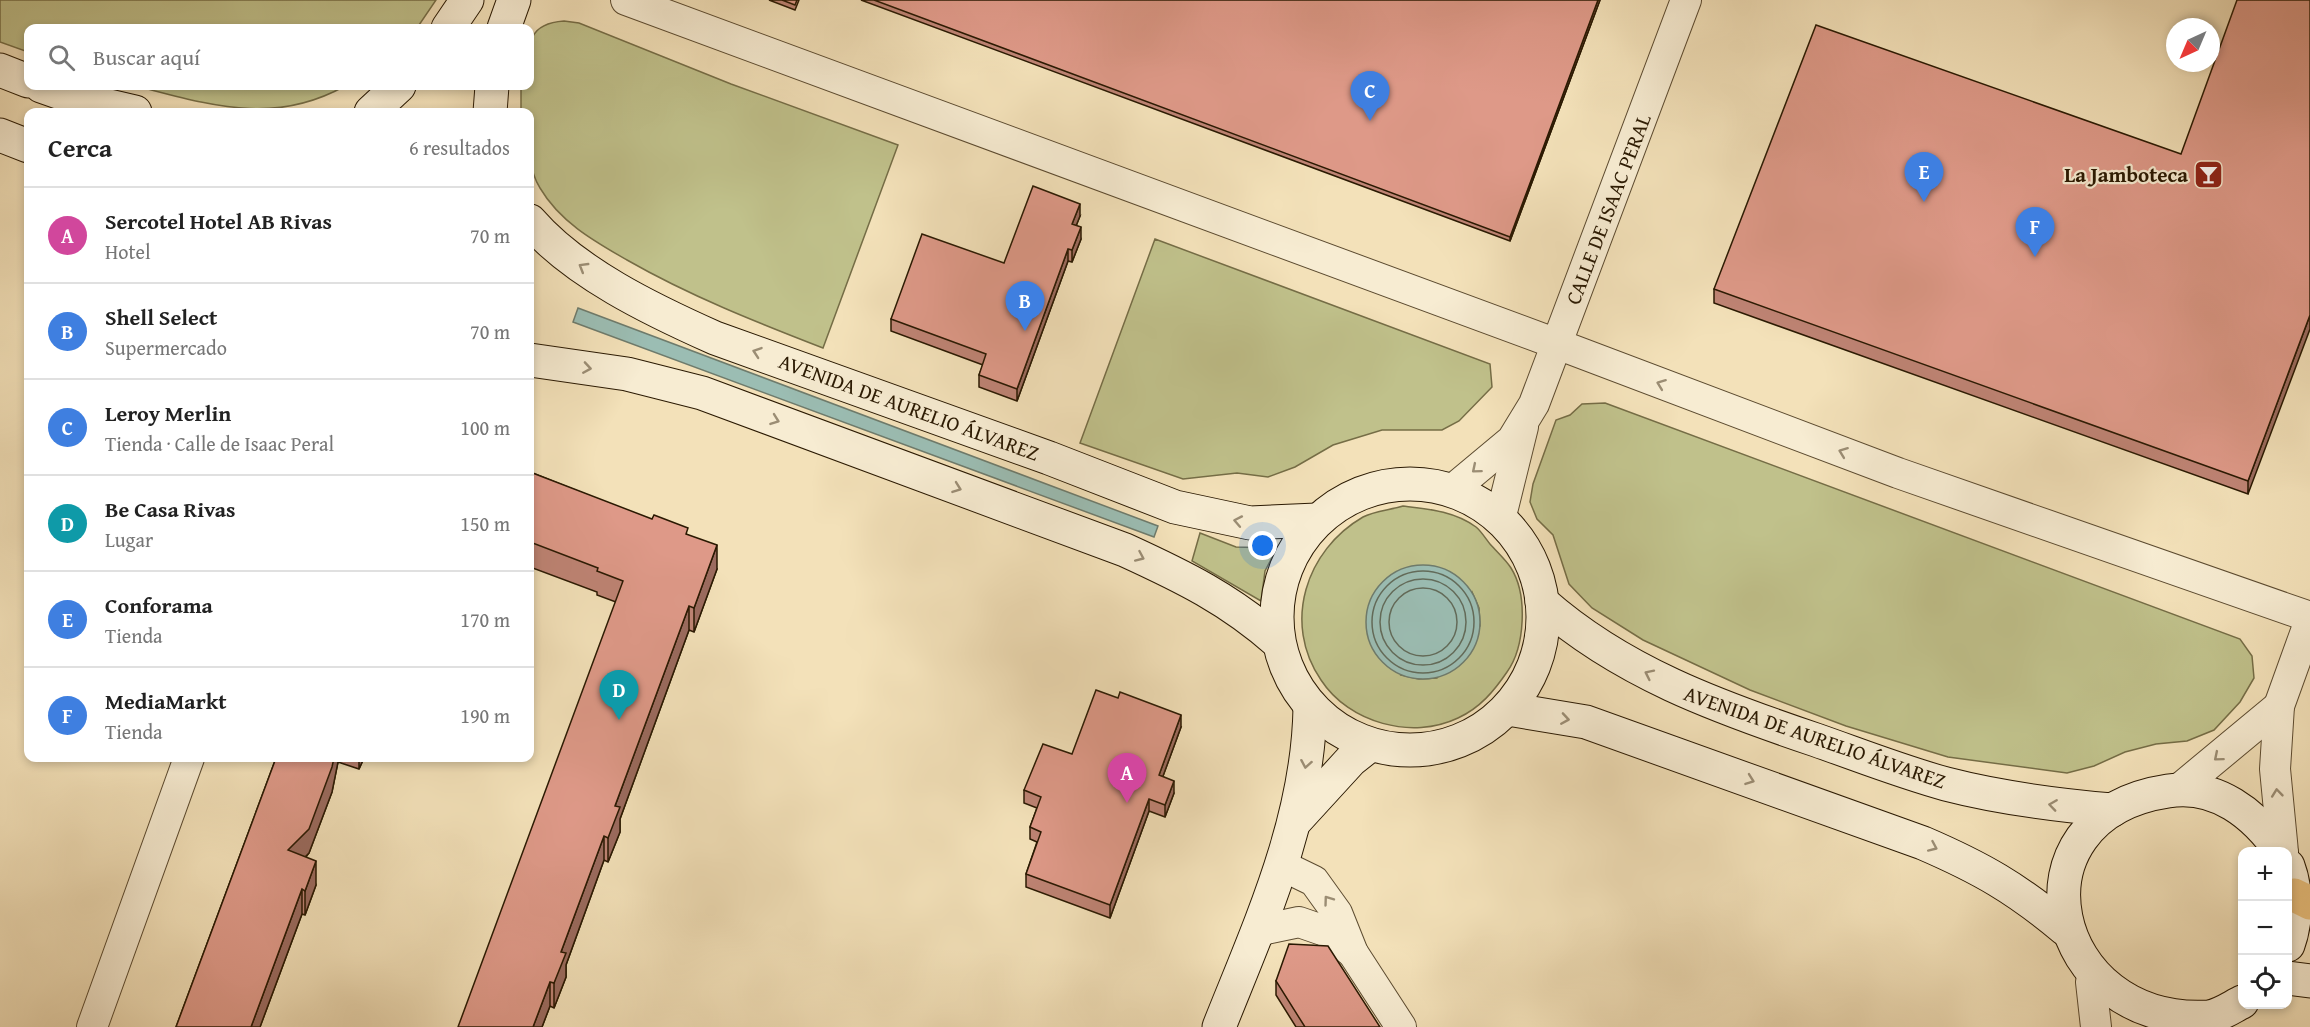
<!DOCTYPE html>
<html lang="es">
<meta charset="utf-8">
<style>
body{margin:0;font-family:"Gentium Book Plus",serif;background:#f2f2f2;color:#222}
.controls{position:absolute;right:18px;bottom:18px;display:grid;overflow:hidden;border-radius:12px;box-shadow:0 3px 9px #0003}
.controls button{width:54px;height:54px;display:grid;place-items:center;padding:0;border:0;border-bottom:2px solid #e0e0e0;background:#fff;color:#222;font:30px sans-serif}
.compass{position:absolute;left:2166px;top:18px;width:54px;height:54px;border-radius:50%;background:#fff;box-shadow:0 3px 9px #0003;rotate:224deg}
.you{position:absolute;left:1263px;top:546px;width:21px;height:21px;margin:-15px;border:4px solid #fff;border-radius:50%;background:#1a73e8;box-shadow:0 0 0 9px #1a73e833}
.badge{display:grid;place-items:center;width:39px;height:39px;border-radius:50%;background:#8f2418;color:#fff;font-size:20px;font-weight:700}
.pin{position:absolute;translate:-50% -50px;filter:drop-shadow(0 2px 3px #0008)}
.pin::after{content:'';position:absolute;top:32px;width:21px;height:18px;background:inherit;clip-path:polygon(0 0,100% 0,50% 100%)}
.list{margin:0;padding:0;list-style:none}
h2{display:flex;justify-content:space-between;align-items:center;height:78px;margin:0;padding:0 24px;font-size:26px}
h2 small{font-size:20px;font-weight:400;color:#767676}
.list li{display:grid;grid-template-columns:39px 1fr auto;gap:18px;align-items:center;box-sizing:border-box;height:96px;padding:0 24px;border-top:2px solid #e0e0e0}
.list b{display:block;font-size:22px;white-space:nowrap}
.list p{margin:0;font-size:20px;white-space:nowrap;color:#767676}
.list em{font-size:20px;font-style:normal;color:#767676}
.icon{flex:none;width:33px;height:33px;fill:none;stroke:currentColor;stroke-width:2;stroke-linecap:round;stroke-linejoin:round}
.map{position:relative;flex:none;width:2310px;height:1027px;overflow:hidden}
.search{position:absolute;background:#fff;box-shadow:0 3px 9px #0003;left:24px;top:24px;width:510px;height:66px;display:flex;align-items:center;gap:15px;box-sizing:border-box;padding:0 21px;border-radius:12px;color:#767676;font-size:22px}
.panel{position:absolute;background:#fff;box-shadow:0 3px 9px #0003;left:24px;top:108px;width:510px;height:654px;border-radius:12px}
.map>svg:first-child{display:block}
.green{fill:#c0c18b;stroke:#756d46;stroke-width:1.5;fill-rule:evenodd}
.water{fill:#9bbdb3;stroke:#6e7b6c;stroke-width:1.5}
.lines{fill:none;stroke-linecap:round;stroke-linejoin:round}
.shore{stroke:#626b5a;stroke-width:1.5}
.street-casing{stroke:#5c4b30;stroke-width:32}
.secondary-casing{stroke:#2a1902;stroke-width:35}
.highway-casing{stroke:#2a1902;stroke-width:35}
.street{stroke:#f7ecd2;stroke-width:30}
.secondary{stroke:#f7ecd2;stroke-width:33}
.highway{stroke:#eac07c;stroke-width:33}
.wall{fill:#bf8475;stroke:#2a1902;stroke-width:1.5}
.shaded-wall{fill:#9b6b5f;stroke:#2a1902;stroke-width:1.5}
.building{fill:#de9988;stroke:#2a1902;stroke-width:1.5}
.oneway{stroke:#9b8d74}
.labels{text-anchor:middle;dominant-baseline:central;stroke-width:4.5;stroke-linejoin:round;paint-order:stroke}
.poi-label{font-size:21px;font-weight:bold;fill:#2a1902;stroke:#f7ecd2;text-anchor:end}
.street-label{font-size:21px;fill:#2a1902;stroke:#f7ecd2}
</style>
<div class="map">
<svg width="2310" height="1027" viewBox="0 0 2310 1027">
<rect width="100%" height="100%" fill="#f3e1b9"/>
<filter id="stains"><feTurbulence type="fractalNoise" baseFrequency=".00333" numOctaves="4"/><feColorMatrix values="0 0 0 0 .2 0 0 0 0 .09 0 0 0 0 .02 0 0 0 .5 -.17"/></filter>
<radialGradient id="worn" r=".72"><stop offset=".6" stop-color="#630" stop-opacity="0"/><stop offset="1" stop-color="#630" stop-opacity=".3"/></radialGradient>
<g class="green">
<polygon points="0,0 436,0 417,28 28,28 28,52 0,42"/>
<path d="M564,21L579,23L731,84L898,145L823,348C756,322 690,296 627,260C594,241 560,222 540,188C526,166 530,138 530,112H521V86H530C530,52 521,24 564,21Z"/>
<path d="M136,86H345C273,126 211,105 136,86Z"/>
<polygon points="1155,239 1490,364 1492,387 1459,421 1442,430 1382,430 1333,445 1295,467 1268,477 1237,473 1183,479 1080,443"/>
<polygon points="1605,403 2240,639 2252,656 2254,678 2240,702 2214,730 2187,741 2156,744 2125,752 2094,766 2067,773 1948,757 1846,726 1750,690 1643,640 1592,608 1569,584 1553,535 1537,519 1530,502 1533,484 1556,420 1570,415 1582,404"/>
<path d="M1403,506C1428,509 1454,511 1476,527C1481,531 1486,539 1490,544C1497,552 1506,560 1511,568C1528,595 1525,647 1507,672C1494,691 1480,708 1458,718C1412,740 1349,723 1321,680C1282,623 1306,550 1363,517C1374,511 1390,510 1403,506ZM1472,592L1479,608L1480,626L1437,678L1419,679L1401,675Z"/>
<polygon points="1200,533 1236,547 1277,548 1265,571 1261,601 1192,561"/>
</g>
<g class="water">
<polygon points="578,308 1158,526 1154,537 573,322"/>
<circle cx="1423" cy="622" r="57"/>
</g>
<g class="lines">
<g class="shore">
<circle cx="1423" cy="622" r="51"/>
<circle cx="1423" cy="622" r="43"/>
<circle cx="1423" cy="622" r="34"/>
</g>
<defs>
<g id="street">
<polyline points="626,0 1557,344 1898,473 2310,617"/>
<polyline points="1452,490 1512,440 1534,404 1686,0"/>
<polyline points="1500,520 1523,427"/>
<polyline points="2179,789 2279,706"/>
<polyline points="2283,852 2275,769 2279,706 2310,620"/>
<polyline points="1281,865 1314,881 1337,913 1353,953 1401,1027"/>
<polyline points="1257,931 1299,922 1325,931 1353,953"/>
<polyline points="2091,982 2096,1027"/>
<polyline points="92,1027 189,758"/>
</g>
<g id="secondary">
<polyline points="448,28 467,0"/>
<polyline points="504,28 514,0"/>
<polyline points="0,70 28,81"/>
<polyline points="41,86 75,98 135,112"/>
<polyline points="371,112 399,86"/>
<polyline points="490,112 492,86"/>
<polyline points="0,135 28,146"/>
<path d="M530,221C575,273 652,310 715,338L1049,458L1175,507L1250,523L1317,520"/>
<path d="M530,360L627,374L702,393L1125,550C1184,577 1229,599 1278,642"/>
<circle cx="1410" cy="617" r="133"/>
<path d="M1542,602C1621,672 1718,707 1816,740C1859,755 1902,772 1946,784C2000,798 2055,805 2112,810"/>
<path d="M1508,709L1586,722L1923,843C1981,868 2016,888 2065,929"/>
<polyline points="1297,819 1351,760 1370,745"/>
<path d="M2288,866C2297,890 2297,920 2288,945"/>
<polyline points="2288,978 2310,981"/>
<path d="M2242,1002C2232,1007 2221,1015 2209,1017C2048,1027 2002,816 2168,791C2216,783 2255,814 2281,852"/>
<path d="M1219,1027C1260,924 1308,821 1310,708"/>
</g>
<polyline id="highway" points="2294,895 2310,903"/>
</defs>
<use href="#street" class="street-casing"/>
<use href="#secondary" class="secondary-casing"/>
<use href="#highway" class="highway-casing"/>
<use href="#street" class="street"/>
<use href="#secondary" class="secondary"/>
<use href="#highway" class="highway"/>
</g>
<g class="wall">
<polygon points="769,0 799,0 795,10"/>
<polygon points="861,0 1600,0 1510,241"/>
<polygon points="2310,0 2248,494 1714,303 1714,289 2181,154"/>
<polygon points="1080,216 1076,226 1081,239 1072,262 1068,261 1017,401 979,387 979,375 983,365 891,331 891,319 1004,263"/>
<polygon points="530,472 688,535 717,569 694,632 689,630 620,819 620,832 608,862 604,860 566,965 566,977 554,1008 550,1006 542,1027 616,602 597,595 597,592 530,567"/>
<polygon points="1181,727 1163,776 1174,793 1165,817 1149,811 1110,918 1026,887 1026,874 1037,842 1030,839 1030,827 1037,808 1024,803 1024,790 1072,754"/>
<polygon points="276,758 364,758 359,769 338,762 332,792 309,853 306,857 316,885 305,915 302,914 260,1027 176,1027"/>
<polygon points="1276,981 1380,1027 1296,1027 1276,995"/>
</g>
<g class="shaded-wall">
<polygon points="1598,0 1600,0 1510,241 1510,237"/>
<polygon points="1080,204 1080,216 1072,236 1072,224"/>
<polygon points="1081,227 1081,239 1072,262 1072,250"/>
<polygon points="1068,249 1068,261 1017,401 1017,389"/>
<polygon points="2310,315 2310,329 2248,494 2248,481"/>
<polygon points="717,545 717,569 694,632 694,608"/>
<polygon points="689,606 689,630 620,819 620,832 608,862 608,838 615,806"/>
<polygon points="1181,715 1181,727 1159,787 1159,775"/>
<polygon points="334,758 338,758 338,762 332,792 309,853 288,874 288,850"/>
<polygon points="359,758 364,758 359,769"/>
<polygon points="1174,781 1174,793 1165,817 1165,805"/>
<polygon points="1149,799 1149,811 1110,918 1110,905"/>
<polygon points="604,836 604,860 566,965 566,977 554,1008 554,983 561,952"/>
<polygon points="316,861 316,885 305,915 305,891"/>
<polygon points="302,889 302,914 260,1027 251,1027"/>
<polygon points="550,982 550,1006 542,1027 533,1027"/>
</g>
<g class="building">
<polygon points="782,0 797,0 795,5"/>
<polygon points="874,0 1598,0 1510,237"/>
<polygon points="2237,0 2310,0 2310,315 2248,481 1714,289 1816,25 2181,154"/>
<polygon points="1033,186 1080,204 1072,224 1081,227 1072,250 1068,249 1017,389 979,375 986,354 891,319 922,234 1004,263"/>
<polygon points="530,472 652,519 654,515 688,528 686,534 717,545 694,608 689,606 615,806 620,807 608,838 604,836 561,952 566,953 554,983 550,982 533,1027 458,1027 623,581 597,571 598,568 530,542"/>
<polygon points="1096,690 1118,698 1120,692 1181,715 1159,775 1174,781 1165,805 1149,799 1110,905 1026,874 1041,832 1030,827 1041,797 1024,790 1043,744 1072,754"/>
<polygon points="276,758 334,758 332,767 309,829 288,850 316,861 305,891 302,889 251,1027 176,1027"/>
<polygon points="1289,944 1328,946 1380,1027 1305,1027 1276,981"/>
</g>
<defs><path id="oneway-chevron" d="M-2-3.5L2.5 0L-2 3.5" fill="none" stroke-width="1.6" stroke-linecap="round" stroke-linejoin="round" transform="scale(1.5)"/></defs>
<g class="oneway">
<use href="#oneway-chevron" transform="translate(583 267) rotate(-149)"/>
<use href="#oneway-chevron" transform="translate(757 352) rotate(-161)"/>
<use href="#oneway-chevron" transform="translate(587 368) rotate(9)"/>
<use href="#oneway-chevron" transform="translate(1661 384) rotate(-159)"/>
<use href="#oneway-chevron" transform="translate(775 420) rotate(20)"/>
<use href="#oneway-chevron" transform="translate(1843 452) rotate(-159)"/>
<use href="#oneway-chevron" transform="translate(1476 469) rotate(140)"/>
<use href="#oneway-chevron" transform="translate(957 488) rotate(20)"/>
<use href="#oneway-chevron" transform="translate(1238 521) rotate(-169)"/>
<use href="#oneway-chevron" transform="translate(1140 557) rotate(24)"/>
<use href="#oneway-chevron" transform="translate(1649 674) rotate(-154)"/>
<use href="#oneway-chevron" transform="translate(1565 719) rotate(9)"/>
<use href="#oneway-chevron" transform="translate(2218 757) rotate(140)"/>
<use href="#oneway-chevron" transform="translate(1306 764) rotate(100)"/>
<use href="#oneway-chevron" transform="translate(1750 780) rotate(20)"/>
<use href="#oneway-chevron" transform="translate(2277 793) rotate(-96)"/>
<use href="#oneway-chevron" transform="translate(2053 805) rotate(-172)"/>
<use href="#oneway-chevron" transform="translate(1933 847) rotate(24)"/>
<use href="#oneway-chevron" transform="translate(1328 900) rotate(-126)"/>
</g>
<defs>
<symbol id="bar-square" viewBox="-11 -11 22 22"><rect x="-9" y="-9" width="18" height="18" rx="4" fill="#8f2418" stroke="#f7ecd2"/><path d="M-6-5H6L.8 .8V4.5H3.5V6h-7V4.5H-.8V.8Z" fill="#fff"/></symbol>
</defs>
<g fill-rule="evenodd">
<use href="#bar-square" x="2192" y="158" width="33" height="33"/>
</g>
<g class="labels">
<g class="poi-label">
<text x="2188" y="174">La Jamboteca</text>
</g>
<g class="street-label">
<text transform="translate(1608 209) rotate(-69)">CALLE DE ISAAC PERAL</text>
<text transform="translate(909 407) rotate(20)">AVENIDA DE AURELIO ÁLVAREZ</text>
<text transform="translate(1815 737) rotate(19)">AVENIDA DE AURELIO ÁLVAREZ</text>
</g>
</g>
<rect width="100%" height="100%" filter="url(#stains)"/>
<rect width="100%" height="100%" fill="url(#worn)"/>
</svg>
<div class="controls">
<button>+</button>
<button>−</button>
<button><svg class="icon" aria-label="locate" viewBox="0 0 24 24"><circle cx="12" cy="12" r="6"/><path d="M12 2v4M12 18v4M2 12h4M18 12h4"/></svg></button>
</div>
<svg class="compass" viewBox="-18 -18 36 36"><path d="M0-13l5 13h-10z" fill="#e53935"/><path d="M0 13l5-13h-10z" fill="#767676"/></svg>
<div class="you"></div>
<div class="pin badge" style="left:1127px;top:803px;background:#d1479c">A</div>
<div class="pin badge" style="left:1025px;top:331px;background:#3f7fe0">B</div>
<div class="pin badge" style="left:1370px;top:121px;background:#3f7fe0">C</div>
<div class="pin badge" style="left:619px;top:720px;background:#0f9aa8">D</div>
<div class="pin badge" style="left:1924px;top:202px;background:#3f7fe0">E</div>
<div class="pin badge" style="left:2035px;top:257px;background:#3f7fe0">F</div>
<div class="search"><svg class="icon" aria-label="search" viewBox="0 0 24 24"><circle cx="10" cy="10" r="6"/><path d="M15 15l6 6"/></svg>Buscar aquí</div>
<section class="panel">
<h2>Cerca<small>6 resultados</small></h2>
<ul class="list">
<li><span class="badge" style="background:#d1479c">A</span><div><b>Sercotel Hotel AB Rivas</b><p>Hotel</p></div><em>70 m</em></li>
<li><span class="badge" style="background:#3f7fe0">B</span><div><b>Shell Select</b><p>Supermercado</p></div><em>70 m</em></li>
<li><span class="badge" style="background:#3f7fe0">C</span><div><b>Leroy Merlin</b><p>Tienda · Calle de Isaac Peral</p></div><em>100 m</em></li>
<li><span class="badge" style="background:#0f9aa8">D</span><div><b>Be Casa Rivas</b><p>Lugar</p></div><em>150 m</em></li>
<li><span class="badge" style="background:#3f7fe0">E</span><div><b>Conforama</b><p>Tienda</p></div><em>170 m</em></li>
<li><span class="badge" style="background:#3f7fe0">F</span><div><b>MediaMarkt</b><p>Tienda</p></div><em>190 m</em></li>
</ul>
</section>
</div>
